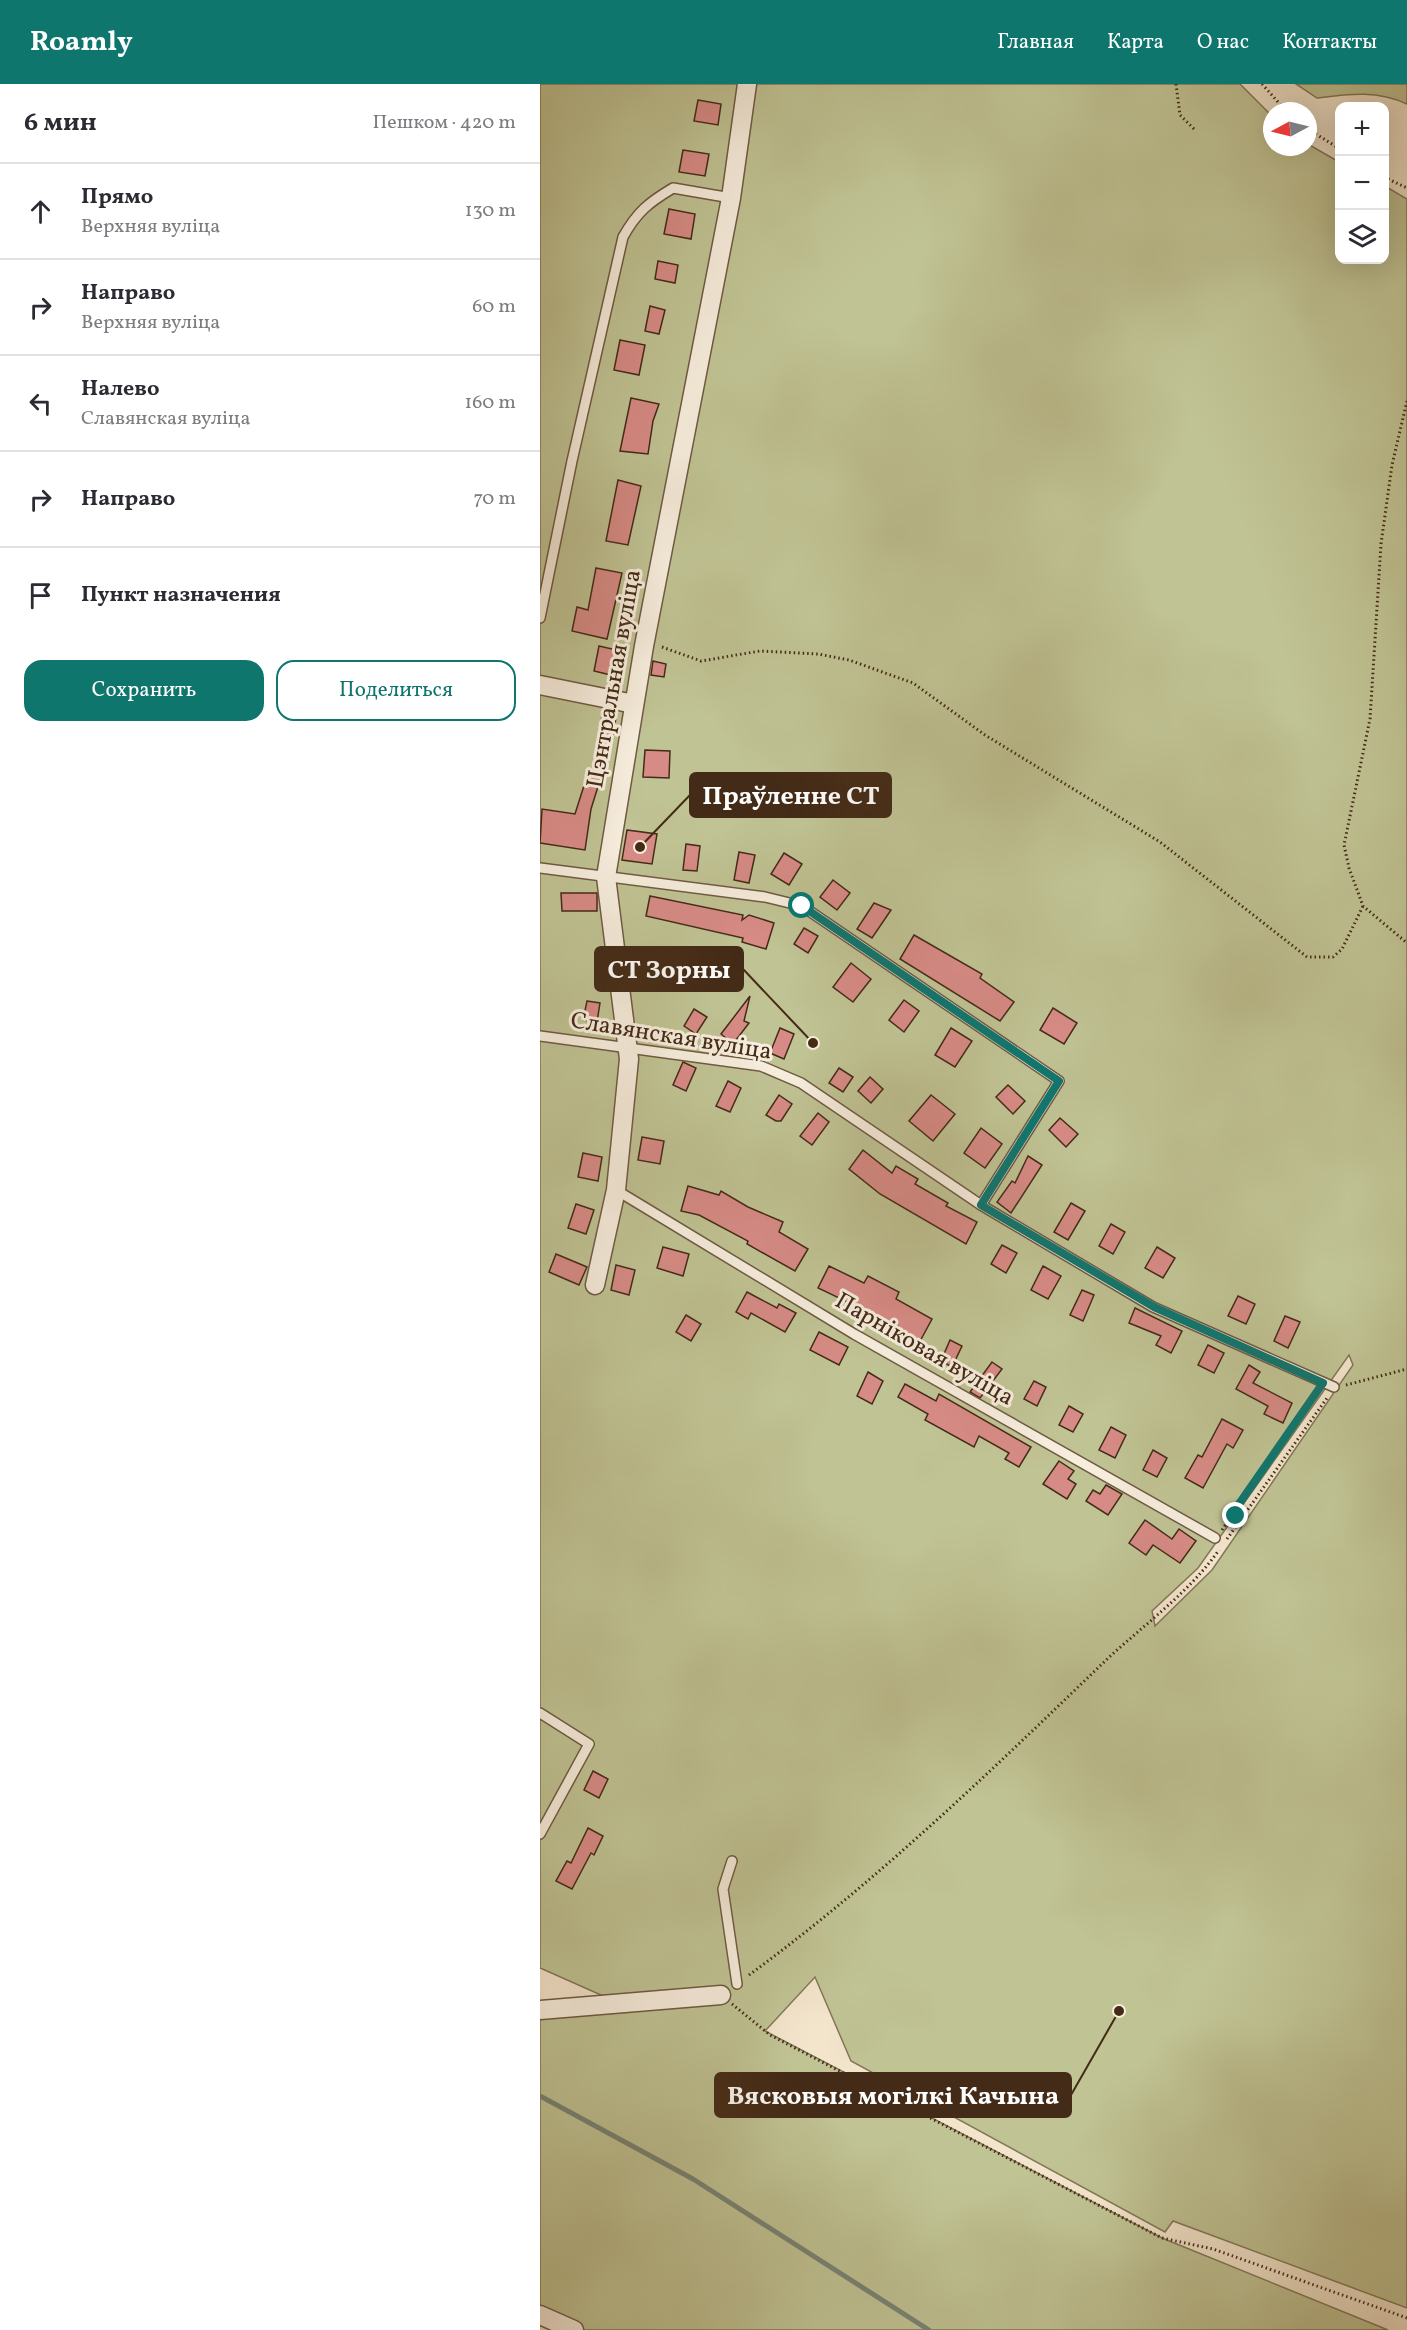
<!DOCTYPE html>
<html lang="ru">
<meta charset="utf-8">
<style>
body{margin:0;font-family:Vollkorn,serif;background:#f2f2f3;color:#2b2b33}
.controls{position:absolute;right:18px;top:18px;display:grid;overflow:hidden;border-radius:12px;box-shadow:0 6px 24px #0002}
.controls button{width:54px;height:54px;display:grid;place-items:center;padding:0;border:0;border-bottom:2px solid #e1e1e2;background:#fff;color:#2b2b33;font:30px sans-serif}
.compass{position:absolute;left:723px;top:18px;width:54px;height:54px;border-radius:50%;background:#fff;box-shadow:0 6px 24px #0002;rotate:263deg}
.stop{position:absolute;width:18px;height:18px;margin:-14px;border:4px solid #0f766e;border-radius:50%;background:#fff}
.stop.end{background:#0f766e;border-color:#fff;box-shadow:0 2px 6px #0008}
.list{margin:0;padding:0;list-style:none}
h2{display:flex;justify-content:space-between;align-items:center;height:78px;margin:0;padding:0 24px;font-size:26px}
h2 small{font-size:20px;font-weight:400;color:#7c7c81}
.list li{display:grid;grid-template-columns:39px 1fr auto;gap:18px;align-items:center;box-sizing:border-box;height:96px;padding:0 24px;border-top:2px solid #e1e1e2}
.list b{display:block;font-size:22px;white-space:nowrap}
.list p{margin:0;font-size:20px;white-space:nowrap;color:#7c7c81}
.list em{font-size:20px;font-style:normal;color:#7c7c81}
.actions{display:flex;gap:12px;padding:18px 24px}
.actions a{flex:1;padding:14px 0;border:2px solid #0f766e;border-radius:18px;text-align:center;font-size:21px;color:#0f766e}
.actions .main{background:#0f766e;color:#fff}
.icon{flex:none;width:33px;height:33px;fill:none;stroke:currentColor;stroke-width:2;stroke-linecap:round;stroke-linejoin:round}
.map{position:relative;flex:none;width:867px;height:2246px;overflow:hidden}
header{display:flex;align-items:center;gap:36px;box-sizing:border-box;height:84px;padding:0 30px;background:#0f766e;color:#fff}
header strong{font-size:28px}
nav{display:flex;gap:33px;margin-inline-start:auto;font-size:21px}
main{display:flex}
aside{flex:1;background:#fff}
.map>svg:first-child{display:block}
.green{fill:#c0c394;stroke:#827756;stroke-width:1.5;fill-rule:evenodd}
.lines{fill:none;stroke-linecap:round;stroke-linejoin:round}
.stream{stroke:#798475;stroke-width:5}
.building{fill:#d78b86;stroke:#442b17;stroke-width:1.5}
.service-casing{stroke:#705a44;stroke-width:12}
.minor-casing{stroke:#705a44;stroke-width:21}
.path{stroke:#442b17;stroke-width:3;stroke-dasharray:1.5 3;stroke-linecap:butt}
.service{stroke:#f7eede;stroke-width:9}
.minor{stroke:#f7eede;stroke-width:18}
.route{stroke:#0f766e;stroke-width:8}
.labels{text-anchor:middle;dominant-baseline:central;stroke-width:6;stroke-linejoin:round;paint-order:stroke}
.street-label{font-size:24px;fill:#442b17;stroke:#f7eede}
.leader{fill:none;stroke:#442b17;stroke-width:2}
.callout-dot{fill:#442b17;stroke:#f7eede;stroke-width:2}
.callout{fill:#442b17;stroke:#442b17;stroke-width:2}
.callout-label{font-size:26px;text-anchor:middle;font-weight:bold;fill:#fff}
</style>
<header>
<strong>Roamly</strong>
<nav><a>Главная</a><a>Карта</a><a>О нас</a><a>Контакты</a></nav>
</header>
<main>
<aside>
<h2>6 мин<small>Пешком · 420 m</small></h2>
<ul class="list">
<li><svg class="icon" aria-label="ahead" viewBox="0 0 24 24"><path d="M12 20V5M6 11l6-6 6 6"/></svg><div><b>Прямо</b><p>Верхняя вуліца</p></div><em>130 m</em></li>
<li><svg class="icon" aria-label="right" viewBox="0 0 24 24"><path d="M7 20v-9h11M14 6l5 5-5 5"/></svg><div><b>Направо</b><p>Верхняя вуліца</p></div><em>60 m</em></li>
<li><svg class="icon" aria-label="left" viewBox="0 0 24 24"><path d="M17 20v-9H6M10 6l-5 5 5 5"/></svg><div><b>Налево</b><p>Славянская вуліца</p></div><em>160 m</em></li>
<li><svg class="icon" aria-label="right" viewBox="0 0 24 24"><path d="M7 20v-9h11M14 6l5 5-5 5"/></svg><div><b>Направо</b></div><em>70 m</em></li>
<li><svg class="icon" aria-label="arrive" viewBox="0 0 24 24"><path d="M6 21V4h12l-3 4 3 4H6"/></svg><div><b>Пункт назначения</b></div></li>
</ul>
<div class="actions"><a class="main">Сохранить</a><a>Поделиться</a></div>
</aside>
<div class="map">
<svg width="867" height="2246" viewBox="0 0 867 2246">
<rect width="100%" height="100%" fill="#f3e5cc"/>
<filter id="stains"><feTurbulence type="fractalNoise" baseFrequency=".00333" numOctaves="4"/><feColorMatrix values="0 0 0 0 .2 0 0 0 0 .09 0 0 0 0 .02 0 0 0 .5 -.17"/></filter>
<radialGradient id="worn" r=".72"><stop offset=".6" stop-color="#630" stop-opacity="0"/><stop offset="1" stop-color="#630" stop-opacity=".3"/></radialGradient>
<g class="green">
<path d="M0,0H700L732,32V63H768V60L799,78L800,176H844L845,102L867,115V2224L633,2137L625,2148L311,1977L275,1893L225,1947L622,2154L848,2246H27L0,2232V1926L79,1919L0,1884ZM809,1271L813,1281L672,1486L615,1542L612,1527L658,1484Z"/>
<path d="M756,0H867V20C837,6 809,10 777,14Z"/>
</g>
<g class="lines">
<polyline class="stream" points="0,2012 153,2095 389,2246"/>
</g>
<g class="building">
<polygon points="158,16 181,20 178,41 154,37"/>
<polygon points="143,66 169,70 165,92 139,88"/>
<polygon points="129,125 155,130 151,155 124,150"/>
<polygon points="118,177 138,181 135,199 115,195"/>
<polygon points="110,222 125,226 119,250 105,247"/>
<polygon points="80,256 105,261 99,291 74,286"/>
<polygon points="91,314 119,320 113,337 108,370 80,367"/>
<polygon points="78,396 101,402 88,461 66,457"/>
<polygon points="56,484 82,489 67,555 32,547 37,523 48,526"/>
<polygon points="59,562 81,567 75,592 54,587"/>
<polygon points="113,577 126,580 124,593 111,591"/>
<polygon points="62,631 76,633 73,655 59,654"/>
<polygon points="105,666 130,667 129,694 103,693"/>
<polygon points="48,689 61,693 51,725 45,766 0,759 2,725 35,730"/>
<polygon points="87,746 117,750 112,780 82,776"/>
<polygon points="146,760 160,762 157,787 143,786"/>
<polygon points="199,768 215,771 209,799 194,796"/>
<polygon points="244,769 262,780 249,801 231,790"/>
<polygon points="293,796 310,809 297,826 280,813"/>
<polygon points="21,809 57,809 57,827 22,827"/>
<polygon points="110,812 203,831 202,836 209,831 234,839 226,865 202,858 203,854 106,832"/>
<polygon points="334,819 351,826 332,854 317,845"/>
<polygon points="264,844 278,852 268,869 254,860"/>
<polygon points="374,851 442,890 440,894 474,918 460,937 360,875"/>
<polygon points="311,879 331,895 313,918 293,903"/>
<polygon points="210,912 204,937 209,939 193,960 181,950"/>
<polygon points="364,916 379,927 364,948 349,936"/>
<polygon points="47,917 60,919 57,938 43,936"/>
<polygon points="513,924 537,939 524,960 500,946"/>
<polygon points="154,925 167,933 156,950 144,942"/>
<polygon points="240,944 254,950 244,975 230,969"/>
<polygon points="411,944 432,957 415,983 395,971"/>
<polygon points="143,978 156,984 146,1007 133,1001"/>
<polygon points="299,984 313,993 303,1008 289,999"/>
<polygon points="330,993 343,1005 331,1019 318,1007"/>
<polygon points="188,997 201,1004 190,1028 176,1022"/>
<polygon points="468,1001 485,1017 473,1030 456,1013"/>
<polygon points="239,1011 252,1020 241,1037 236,1037 226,1031"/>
<polygon points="391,1011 415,1030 393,1057 369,1037"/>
<polygon points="278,1029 289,1038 272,1061 260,1052"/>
<polygon points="520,1034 538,1050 526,1063 509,1046"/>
<polygon points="441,1044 462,1060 445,1084 424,1069"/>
<polygon points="102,1053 124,1057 120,1080 98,1076"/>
<polygon points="323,1066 352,1089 356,1082 378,1095 375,1100 408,1119 406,1122 437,1138 426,1160 340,1110 309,1085"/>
<polygon points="43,1069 62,1073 58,1097 38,1093"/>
<polygon points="488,1072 502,1081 471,1129 457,1118 472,1097 475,1099"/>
<polygon points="148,1102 179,1111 181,1107 208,1123 243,1138 239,1148 268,1165 255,1187 207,1160 208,1157 159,1131 141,1127"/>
<polygon points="531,1119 545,1127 528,1156 514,1148"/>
<polygon points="36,1120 54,1126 46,1150 28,1144"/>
<polygon points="571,1140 585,1148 573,1170 559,1162"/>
<polygon points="462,1161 477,1169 466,1189 451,1180"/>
<polygon points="123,1163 149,1170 143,1192 117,1184"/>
<polygon points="617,1163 635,1174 623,1194 605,1184"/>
<polygon points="16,1170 47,1183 39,1201 9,1188"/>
<polygon points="76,1181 95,1186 89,1211 71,1206"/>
<polygon points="289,1182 324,1199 328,1192 359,1208 356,1215 392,1235 379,1259 356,1246 358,1242 278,1204"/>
<polygon points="503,1182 521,1192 508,1215 491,1206"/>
<polygon points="542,1206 554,1211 543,1237 530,1231"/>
<polygon points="207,1208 237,1224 239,1220 256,1229 245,1248 211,1229 208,1235 196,1228"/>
<polygon points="698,1212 715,1220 706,1240 688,1232"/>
<polygon points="595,1224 642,1247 631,1269 616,1261 621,1252 589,1239"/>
<polygon points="146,1231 161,1240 151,1257 136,1248"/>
<polygon points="745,1232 760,1238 748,1264 734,1257"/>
<polygon points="279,1248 308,1263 299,1281 270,1266"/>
<polygon points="410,1256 422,1262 412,1283 401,1277"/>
<polygon points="668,1261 684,1269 674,1289 658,1281"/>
<polygon points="452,1278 462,1285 440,1314 430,1308"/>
<polygon points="709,1281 720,1288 713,1299 752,1319 743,1339 724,1330 728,1322 696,1305"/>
<polygon points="328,1288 343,1297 332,1320 317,1312"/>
<polygon points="494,1297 506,1303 497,1322 484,1315"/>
<polygon points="365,1300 396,1317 399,1310 491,1363 479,1383 465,1375 469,1369 439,1352 434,1363 385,1336 388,1330 358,1313"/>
<polygon points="529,1322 543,1330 533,1348 519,1341"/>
<polygon points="682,1335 703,1346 693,1364 687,1360 663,1404 645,1394 658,1371 662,1373"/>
<polygon points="571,1343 586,1351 575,1374 559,1366"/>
<polygon points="613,1366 627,1374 617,1393 603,1386"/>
<polygon points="519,1377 534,1387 528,1395 536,1400 527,1415 503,1400"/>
<polygon points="566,1401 582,1410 568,1431 546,1417 553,1406 560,1410"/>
<polygon points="605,1436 632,1455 639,1445 656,1457 640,1479 613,1461 606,1471 589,1459"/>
<polygon points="53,1687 68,1695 59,1714 44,1706"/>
<polygon points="48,1744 63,1752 54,1771 51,1769 32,1805 16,1797 27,1777 31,1779"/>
</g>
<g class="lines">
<defs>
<g id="service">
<path d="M0,534L32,377L83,153C97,128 108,119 133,104L191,114"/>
<polyline points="0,784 225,813 262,822 519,997 441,1121"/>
<polyline points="0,952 221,982 261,999 441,1121 613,1223 794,1303"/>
<polyline points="76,1106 314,1250 675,1454"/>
<polyline points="0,1629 49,1660 0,1750"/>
<polyline points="192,1777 183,1805 197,1900"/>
</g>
<g id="minor">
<polyline points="0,601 94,620"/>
<polyline points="55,1201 76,1106 89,975 66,793 104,562 191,114 207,0"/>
<polyline points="0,1926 181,1911"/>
<polyline points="0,2231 34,2246"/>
</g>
</defs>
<use href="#service" class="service-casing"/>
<use href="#minor" class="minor-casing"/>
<g class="path">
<polyline points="636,0 640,31 655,46"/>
<polyline points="722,0 746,27"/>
<polyline points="768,45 800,65"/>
<polyline points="844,93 867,104"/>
<polyline points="867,317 852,381 841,460 830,635 804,761 809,784 823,822 867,859"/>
<polyline points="122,563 161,577 220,567 278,570 309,576 373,599 445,651 620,758 767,873 793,873 802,865 823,822"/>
<polyline points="806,1301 867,1285"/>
<polyline points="682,1446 777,1308"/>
<polyline points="687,1455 787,1314"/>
<path d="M209,1891C336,1798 450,1688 563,1579C602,1542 648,1510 679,1466"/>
<polyline points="192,1920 230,1951 622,2154 673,2165 867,2234"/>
</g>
<use href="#service" class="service"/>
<use href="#minor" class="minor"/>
</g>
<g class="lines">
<polyline class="route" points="262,822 519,997 441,1121 614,1223 783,1299 692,1430 696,1432"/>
</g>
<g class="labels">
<g class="street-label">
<text transform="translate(75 595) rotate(-80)">Цэнтральная вуліца</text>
<text transform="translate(131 953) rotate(9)">Славянская вуліца</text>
<text transform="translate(384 1266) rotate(30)">Парніковая вуліца</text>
</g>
</g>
<path class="leader" d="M100 763L150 711M273 959L203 885M579 1927L531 2011"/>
<g class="callout-dot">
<circle cx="100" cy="763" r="6"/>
<circle cx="273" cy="959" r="6"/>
<circle cx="579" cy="1927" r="6"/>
</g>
<g class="callout">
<rect x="150" y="689" width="201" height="44" rx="6"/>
<rect x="55" y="863" width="148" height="44" rx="6"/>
<rect x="175" y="1989" width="356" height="44" rx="6"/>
</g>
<g class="callout-label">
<text x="251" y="720">Праўленне СТ</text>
<text x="129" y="894">СТ Зорны</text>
<text x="353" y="2020">Вясковыя могілкі Качына</text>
</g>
<rect width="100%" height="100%" filter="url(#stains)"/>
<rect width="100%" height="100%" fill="url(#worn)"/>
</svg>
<div class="controls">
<button>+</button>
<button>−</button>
<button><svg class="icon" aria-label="layers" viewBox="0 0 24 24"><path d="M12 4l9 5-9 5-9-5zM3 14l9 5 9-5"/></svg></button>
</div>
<svg class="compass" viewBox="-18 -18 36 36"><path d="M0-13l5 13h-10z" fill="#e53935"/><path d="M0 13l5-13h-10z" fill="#7c7c81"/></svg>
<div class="stop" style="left:262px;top:822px"></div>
<div class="stop end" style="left:696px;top:1432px"></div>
</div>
</main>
